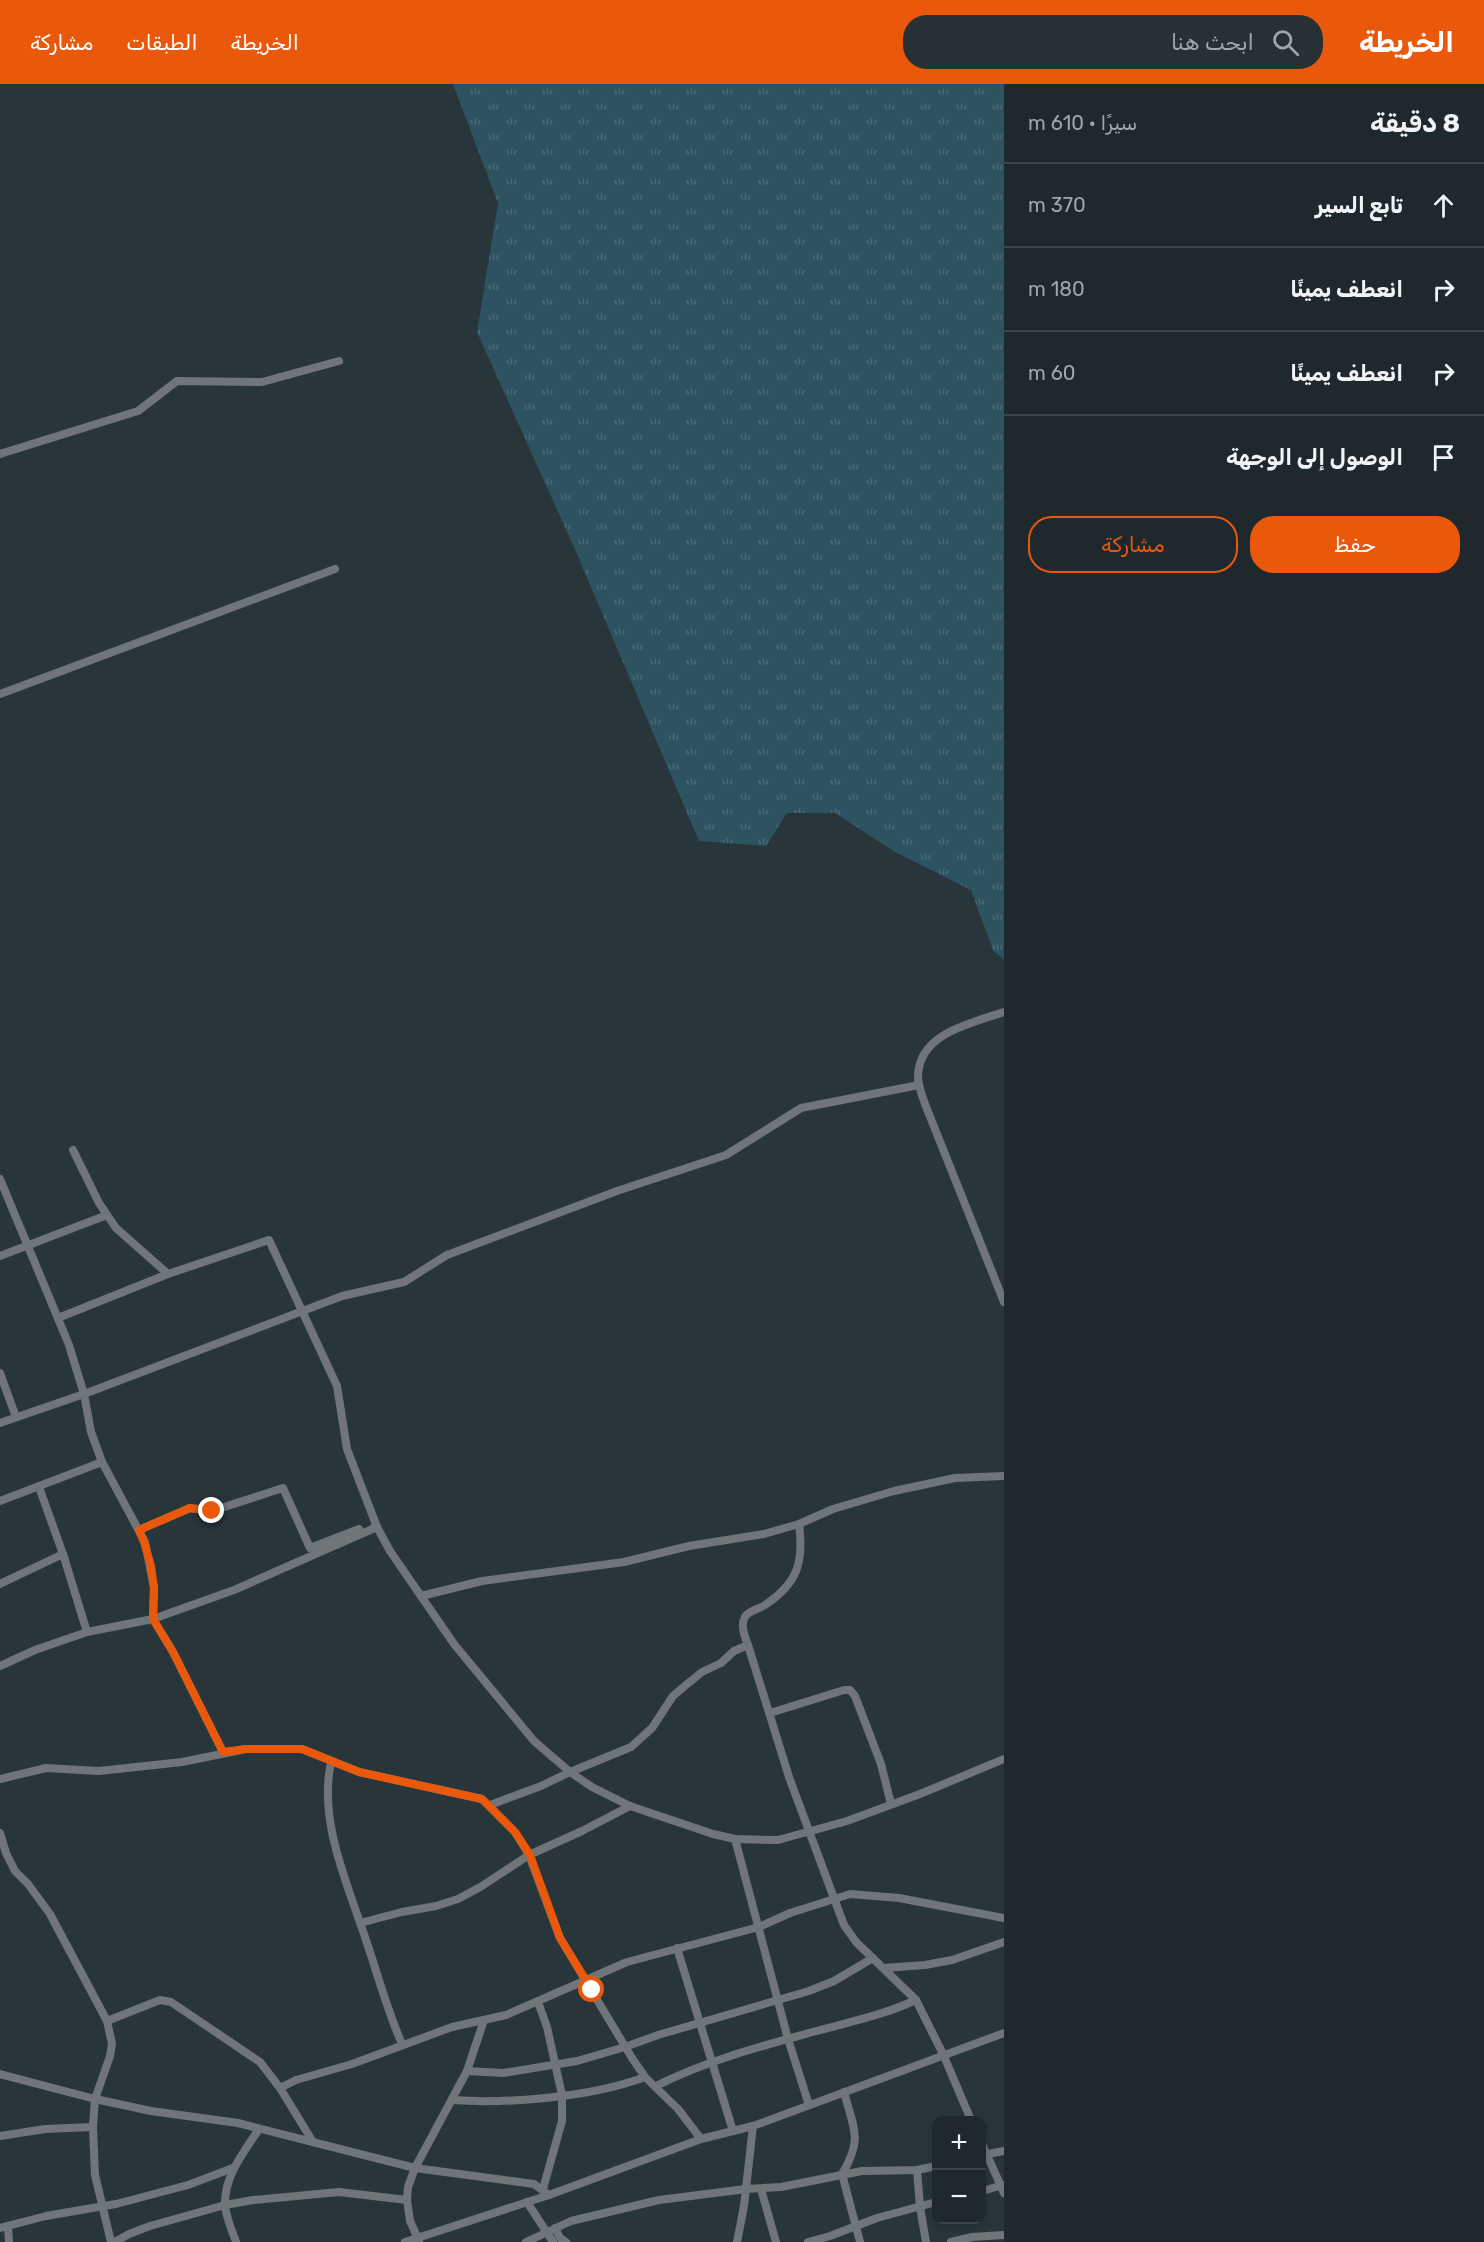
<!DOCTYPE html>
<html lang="ar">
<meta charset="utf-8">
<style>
body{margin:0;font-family:Rubik,Vazirmatn,sans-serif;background:#263035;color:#f1f3f6;direction:rtl}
.controls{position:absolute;right:18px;bottom:18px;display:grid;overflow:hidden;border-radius:12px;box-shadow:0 3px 9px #0003}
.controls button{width:54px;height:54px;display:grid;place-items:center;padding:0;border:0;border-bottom:2px solid #3c4449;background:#1e282d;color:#f1f3f6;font:30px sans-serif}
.stop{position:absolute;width:18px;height:18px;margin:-14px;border:4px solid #ea580c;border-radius:50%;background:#fff}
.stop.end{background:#ea580c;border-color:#fff;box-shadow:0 2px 6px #0008}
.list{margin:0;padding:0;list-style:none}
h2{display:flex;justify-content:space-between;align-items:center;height:78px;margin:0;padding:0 24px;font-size:26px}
h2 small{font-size:20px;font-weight:400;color:#a1a6aa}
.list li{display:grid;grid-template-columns:39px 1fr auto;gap:18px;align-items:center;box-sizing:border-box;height:84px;padding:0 24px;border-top:2px solid #3c4449}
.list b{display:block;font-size:22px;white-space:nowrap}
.list em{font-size:20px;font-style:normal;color:#a1a6aa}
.actions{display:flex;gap:12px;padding:18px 24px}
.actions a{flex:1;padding:14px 0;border:2px solid #ea580c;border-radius:24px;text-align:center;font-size:21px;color:#ea580c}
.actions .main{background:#ea580c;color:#fff}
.icon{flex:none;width:33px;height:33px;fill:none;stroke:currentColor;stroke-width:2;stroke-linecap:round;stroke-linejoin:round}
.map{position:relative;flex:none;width:1004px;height:2158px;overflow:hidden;direction:ltr}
header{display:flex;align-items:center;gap:36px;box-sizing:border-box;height:84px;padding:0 30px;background:#ea580c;color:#fff}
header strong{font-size:28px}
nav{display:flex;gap:33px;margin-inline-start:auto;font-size:21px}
.search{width:420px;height:54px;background:#263035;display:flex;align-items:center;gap:15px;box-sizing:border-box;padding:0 21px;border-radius:24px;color:#a1a6aa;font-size:22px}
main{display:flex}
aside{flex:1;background:#1e282d}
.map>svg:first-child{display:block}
.grass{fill:url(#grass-tufts)}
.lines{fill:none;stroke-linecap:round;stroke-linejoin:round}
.street{stroke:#70757a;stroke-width:8}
.route{stroke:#ea580c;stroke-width:8}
</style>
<header>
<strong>الخريطة</strong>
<div class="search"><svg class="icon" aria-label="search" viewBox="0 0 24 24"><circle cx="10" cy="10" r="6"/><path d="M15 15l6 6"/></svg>ابحث هنا</div>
<nav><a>الخريطة</a><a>الطبقات</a><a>مشاركة</a></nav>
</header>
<main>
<aside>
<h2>8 دقيقة<small>سيرًا · 610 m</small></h2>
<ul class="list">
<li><svg class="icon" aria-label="ahead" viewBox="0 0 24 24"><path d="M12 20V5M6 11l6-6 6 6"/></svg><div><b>تابع السير</b></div><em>370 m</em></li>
<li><svg class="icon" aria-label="right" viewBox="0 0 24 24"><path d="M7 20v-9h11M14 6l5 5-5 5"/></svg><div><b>انعطف يمينًا</b></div><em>180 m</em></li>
<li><svg class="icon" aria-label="right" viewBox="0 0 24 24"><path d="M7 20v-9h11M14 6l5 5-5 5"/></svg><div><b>انعطف يمينًا</b></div><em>60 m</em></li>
<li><svg class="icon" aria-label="arrive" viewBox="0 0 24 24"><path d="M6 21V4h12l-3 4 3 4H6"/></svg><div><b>الوصول إلى الوجهة</b></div></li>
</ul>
<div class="actions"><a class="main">حفظ</a><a>مشاركة</a></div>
</aside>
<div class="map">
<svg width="1004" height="2158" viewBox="0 0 1004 2158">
<defs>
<pattern id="grass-tufts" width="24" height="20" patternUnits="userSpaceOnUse" patternTransform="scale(1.5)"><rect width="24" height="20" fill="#2d5260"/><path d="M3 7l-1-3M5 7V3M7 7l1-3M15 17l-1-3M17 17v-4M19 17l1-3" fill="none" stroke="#4b6a76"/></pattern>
</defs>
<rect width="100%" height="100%" fill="#28363c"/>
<polygon class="grass" points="453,0 1004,0 1004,876 993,866 971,806 897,769 835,729 787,729 766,762 699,757 577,470 477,248 498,119"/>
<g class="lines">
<g class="street">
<polyline points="0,370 138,327 177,297 262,298 339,277"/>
<polyline points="0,610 335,485"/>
<path d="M1004,928C972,939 919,949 918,992C918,1002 922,1011 925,1020L1004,1218"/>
<polyline points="73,1066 99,1119 116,1144 168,1190 269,1156 337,1302 347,1365 377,1443 374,1443"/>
<polyline points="0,1095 69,1261 84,1310 91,1348 102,1378 145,1458 154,1504 153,1535 173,1568 223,1668"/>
<polyline points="0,1172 107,1131"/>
<polyline points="58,1234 168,1190"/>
<polyline points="0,1289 16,1333"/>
<polyline points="0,1339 84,1310 342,1212 404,1198 447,1171 617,1107 726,1071 801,1024 919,1001"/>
<polyline points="0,1417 102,1378"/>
<path d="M799,1440C804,1478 798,1499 765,1521C759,1525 748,1527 745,1533C740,1541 745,1553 748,1561L789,1693L844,1841L856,1858L916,1916L943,1970L971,2036"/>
<polyline points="139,1446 190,1424 212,1427 283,1404 310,1464 359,1445"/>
<polyline points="63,1470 87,1548"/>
<polyline points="0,1500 63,1470 39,1403"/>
<polyline points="421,1512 482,1497 624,1478 689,1462 764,1450 799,1440 833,1425 894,1407 955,1394 1004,1392"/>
<polyline points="0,1582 35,1566 87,1548 153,1535 234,1506 377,1443 390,1467 454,1560 534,1657 570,1688 592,1703 630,1722 713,1750 735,1755 778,1756 847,1737 920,1710 1004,1675"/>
<polyline points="770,1629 844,1606 850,1606 855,1612 881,1680 891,1720"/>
<path d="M331,1679C318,1737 348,1801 366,1856C378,1891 387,1926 402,1960"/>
<polyline points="0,1695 46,1684 99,1687 182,1678 246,1665 302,1665 359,1688 482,1715 515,1748 529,1771 560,1854 632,1974 645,1993 678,2025 701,2055"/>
<polyline points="490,1721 541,1702 570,1688 631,1663 652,1644 673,1612 686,1601 702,1588 721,1579 734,1567 748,1561"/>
<polyline points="0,1749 6,1769 15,1787 28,1800 50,1830 107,1937 112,1960 110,1972 95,2015 93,2043 95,2091 111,2158"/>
<polyline points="735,1755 788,1955 809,2021"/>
<polyline points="360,1839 402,1828 436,1822 458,1815 482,1802 529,1771 582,1747 630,1722"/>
<path d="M677,1864C696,1925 714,1986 733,2047"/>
<polyline points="884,1884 925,1881 952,1876 1004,1858"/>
<polyline points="538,1918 547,1943 562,2011 562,2037 543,2105"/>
<polyline points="107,1937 160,1916 171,1918 260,1978 280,2004 313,2058"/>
<polyline points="467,1987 503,1989 577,1977 625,1963 658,1951 809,1907 834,1897 873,1874"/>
<polyline points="0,1990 95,2015 151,2027 238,2039 415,2084 534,2100 549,2111"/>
<path d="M656,2002C703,1978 758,1963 809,1949C845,1939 881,1932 916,1916"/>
<polyline points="280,2004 296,1996 352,1980 452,1943 506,1931 627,1878 759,1843 790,1829 850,1810 899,1814 1004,1834"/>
<path d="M844,2008C854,2046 863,2055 842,2090L860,2158"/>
<path d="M452,2016C509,2020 592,2013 645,1993"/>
<polyline points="0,2052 45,2045 93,2043"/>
<polyline points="982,2060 1004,2109"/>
<polyline points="983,2071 1004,2067"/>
<polyline points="917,2086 920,2123 926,2158"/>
<polyline points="761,2105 776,2158"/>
<polyline points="982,2107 1003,2101"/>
<polyline points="527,2118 553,2158"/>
<polyline points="8,2142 9,2158"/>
<polyline points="0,2144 46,2132 116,2120 188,2101 233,2084"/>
<polyline points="555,2144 560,2154 566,2158"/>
<polyline points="419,2157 410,2137 407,2116 408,2103 415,2084 467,1987 484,1936"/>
<polyline points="115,2158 129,2150 150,2142 225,2121 253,2116 339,2108 407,2116"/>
<path d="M236,2158C232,2146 226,2134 225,2121C224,2092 244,2068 259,2045"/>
<polyline points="405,2158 549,2111 701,2055 753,2042 1004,1949"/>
<polyline points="526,2158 571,2137 659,2116 746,2105 781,2103 862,2087 917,2086 936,2082"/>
<polyline points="737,2158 744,2122 753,2042"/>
<polyline points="808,2158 830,2152 877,2134 936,2118"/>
<polyline points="951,2158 972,2153 1004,2151"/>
</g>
</g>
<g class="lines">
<polyline class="route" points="212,1427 190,1424 139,1446 144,1458 151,1482 154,1504 153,1535 173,1568 223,1668 246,1665 302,1665 359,1688 482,1715 515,1748 530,1771 560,1854 592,1906"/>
</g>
</svg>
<div class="controls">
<button>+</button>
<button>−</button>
</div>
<div class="stop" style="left:592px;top:1906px"></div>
<div class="stop end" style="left:212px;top:1427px"></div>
</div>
</main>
